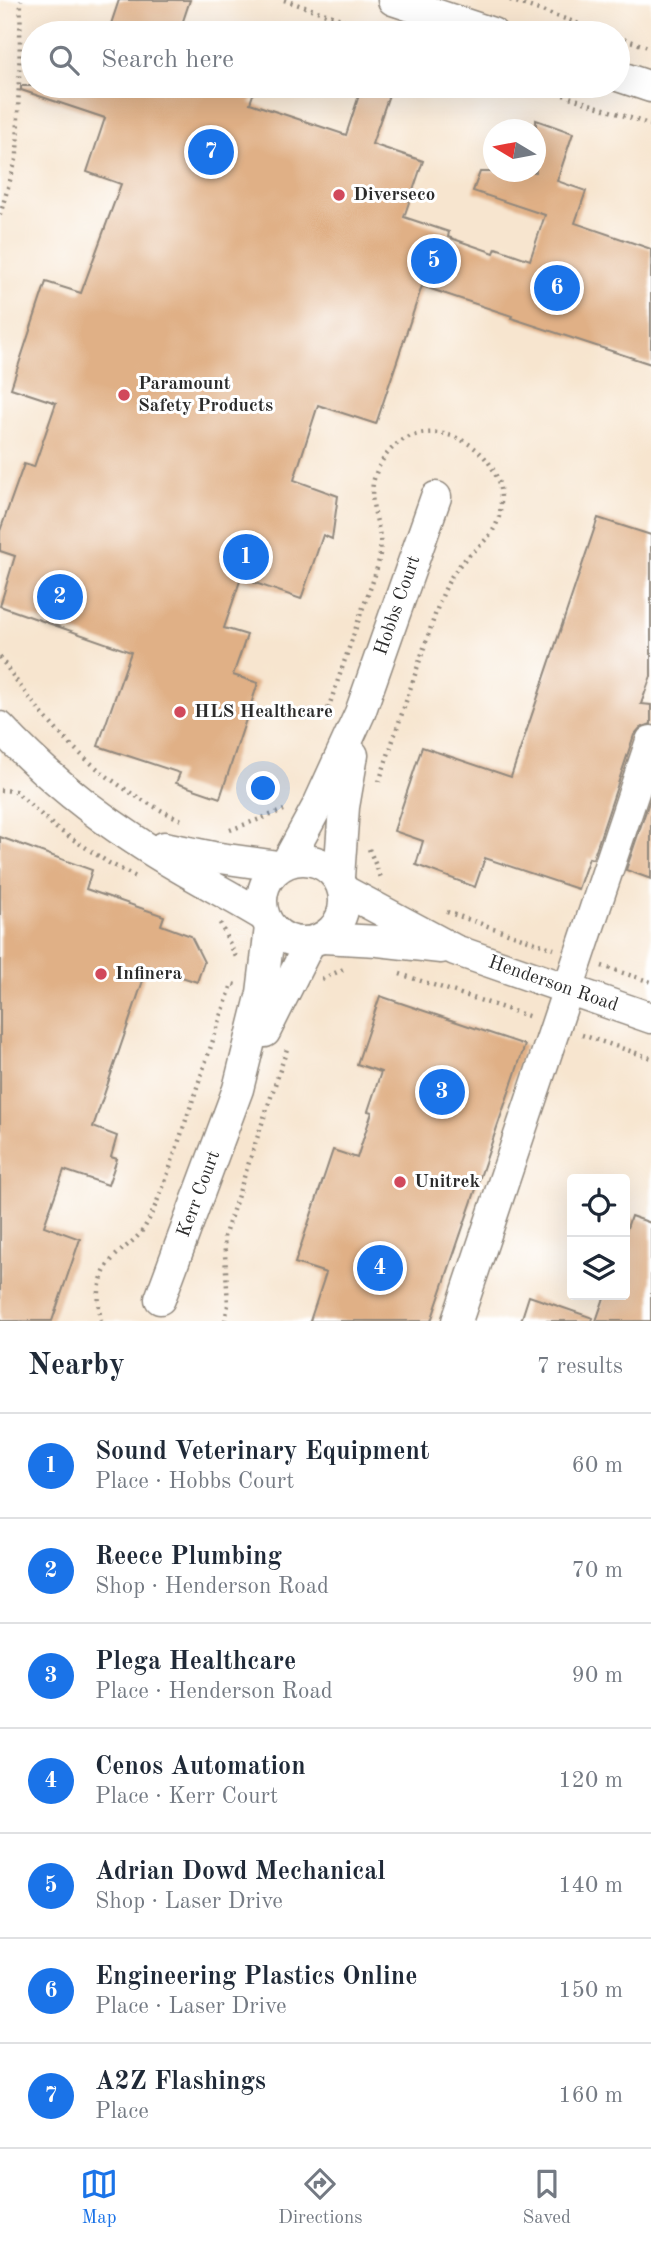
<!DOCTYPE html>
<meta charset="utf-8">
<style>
body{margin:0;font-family:"Old Standard TT",serif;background:#f6f6f7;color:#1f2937}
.controls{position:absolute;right:21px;bottom:21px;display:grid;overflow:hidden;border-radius:7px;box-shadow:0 7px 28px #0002}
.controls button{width:63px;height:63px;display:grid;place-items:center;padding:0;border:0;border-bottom:2px solid #e0e1e3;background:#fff;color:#1f2937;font:35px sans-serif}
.compass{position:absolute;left:483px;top:119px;width:63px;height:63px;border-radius:50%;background:#fff;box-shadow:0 7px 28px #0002;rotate:280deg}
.you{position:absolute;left:264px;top:789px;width:24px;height:24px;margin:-18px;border:5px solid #fff;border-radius:50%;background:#1a73e8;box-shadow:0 0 0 10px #1a73e833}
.badge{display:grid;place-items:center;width:46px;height:46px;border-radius:50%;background:#1a73e8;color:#fff;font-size:23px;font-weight:700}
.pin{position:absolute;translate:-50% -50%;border:4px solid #fff;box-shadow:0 2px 7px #0006}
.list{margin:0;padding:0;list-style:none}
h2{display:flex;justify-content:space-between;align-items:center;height:91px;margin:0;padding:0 28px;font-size:30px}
h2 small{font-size:23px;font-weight:400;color:#747a83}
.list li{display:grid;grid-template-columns:46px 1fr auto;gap:21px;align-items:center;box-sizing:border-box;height:105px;padding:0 28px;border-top:2px solid #e0e1e3}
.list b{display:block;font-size:26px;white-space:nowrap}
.list p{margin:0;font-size:23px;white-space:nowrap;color:#747a83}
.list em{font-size:23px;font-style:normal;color:#747a83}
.icon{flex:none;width:38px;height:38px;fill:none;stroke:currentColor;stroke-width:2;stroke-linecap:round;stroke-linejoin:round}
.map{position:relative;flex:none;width:651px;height:1321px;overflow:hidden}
.search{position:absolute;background:#fff;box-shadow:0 7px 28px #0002;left:21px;right:21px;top:21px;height:77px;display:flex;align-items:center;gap:18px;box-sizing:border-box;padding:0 24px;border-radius:38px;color:#747a83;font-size:26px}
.sheet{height:826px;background:#fff}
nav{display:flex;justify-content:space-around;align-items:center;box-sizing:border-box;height:98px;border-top:2px solid #e0e1e3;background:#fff;font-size:19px;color:#747a83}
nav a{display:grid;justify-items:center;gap:4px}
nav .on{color:#1a73e8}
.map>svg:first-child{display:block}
.building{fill:#e0b086}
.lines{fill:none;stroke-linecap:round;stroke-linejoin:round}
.minor-casing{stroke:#91887d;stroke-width:33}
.path{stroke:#91887d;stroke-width:4.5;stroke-dasharray:2 5;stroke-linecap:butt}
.minor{stroke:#fff;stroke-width:30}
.poi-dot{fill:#d1495b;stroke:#fff;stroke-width:2.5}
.labels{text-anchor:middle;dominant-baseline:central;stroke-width:6;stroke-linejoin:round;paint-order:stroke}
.poi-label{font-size:19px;font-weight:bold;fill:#2b2b2b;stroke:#fff;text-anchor:start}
.street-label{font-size:19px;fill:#2b2b2b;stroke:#fff}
</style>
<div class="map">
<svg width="651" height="1321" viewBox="0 0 651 1321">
<rect width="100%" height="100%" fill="#fff"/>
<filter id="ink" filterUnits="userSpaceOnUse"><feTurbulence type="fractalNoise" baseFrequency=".0143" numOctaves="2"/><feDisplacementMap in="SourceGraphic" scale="14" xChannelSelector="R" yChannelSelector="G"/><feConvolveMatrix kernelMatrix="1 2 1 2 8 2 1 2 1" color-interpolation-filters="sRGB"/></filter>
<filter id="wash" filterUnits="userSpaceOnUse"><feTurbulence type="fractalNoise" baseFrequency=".00686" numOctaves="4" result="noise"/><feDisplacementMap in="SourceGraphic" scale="28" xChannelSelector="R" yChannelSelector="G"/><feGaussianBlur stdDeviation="1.57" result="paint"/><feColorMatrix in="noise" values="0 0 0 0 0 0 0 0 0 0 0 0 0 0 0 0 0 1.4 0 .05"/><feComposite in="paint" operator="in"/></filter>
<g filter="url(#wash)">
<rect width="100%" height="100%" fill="#f7e5cf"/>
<g id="blocks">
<g class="building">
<polygon points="119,0 190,0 179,33 108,33"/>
<polygon points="21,86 256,86 250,103 346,135 362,86 392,86 372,144 423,161 404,217 449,232 448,237 494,253 496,248 530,260 545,215 473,191 480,172 536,172 536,120 573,133 557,181 586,191 575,223 651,249 651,364 511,318 512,316 422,286 376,424 318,405 294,480 338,496 332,539 323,535 301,599 241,578 224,628 247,635 233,675 258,683 220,798 176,783 180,773 98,746 131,652 0,606 15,556 0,551 0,531 24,464 34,467 56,403 11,388 46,282 81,293 121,184 87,172 105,118 21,90"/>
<polygon points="598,518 651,535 651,676 641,704 651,705 651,724 640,728 634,735 593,859 589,858 578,889 485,858 475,887 416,865 423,841 394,831 422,747 511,777"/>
<polygon points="651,796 651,879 626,870"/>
<polygon points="0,837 92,870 86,889 164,916 161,925 191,936 204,962 197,982 148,966 93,1127 117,1136 111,1157 117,1159 108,1185 64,1170 44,1226 80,1239 52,1321 0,1321"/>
<polygon points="380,996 525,1045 431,1321 310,1321 326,1273 295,1263 333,1150 357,1158 372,1112 368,1111 381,1072 357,1064"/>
<polygon points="631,1216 651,1223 651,1321 596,1321 605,1295 625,1295 625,1234"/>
<polygon points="529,1296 593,1318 592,1321 521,1321"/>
</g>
</g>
</g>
<g filter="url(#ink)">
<use href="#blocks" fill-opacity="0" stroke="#91887d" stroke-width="2"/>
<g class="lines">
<defs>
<g id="minor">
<polyline points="393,0 492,33"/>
<polyline points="618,76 651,87"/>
<path d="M0,727C40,770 86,808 135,840C176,868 221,890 264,916"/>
<polyline points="164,847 213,857 278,866"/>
<circle cx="303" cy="901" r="41"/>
<path id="s1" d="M287,862L318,805L360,713L436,497"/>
<polyline points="339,877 344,807 353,755"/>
<path id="s2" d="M343,890L455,950L651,1018"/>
<polyline points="323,938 378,941 441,948"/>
<polyline points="265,1032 310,942"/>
<path id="s3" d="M160,1299L238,1089L262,993L270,927"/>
<polyline points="457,1321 651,741"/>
</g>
</defs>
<use href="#minor" class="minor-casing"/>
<g class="path">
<polyline points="284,0 383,33"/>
<polyline points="510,0 606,33"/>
<polyline points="618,37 651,48"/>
<polyline points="537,86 651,125"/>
<polyline points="0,215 17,156 21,0"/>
<path d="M0,657C49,730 101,785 184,821"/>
<path d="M326,715C338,680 350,645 362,610C369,592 377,573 380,554C384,519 359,499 382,461C417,404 503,441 501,502C500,537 477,544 459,566C448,579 443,594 437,609L378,785"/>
<polyline points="0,790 15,791 56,828 109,863 138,878"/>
<polyline points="230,830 284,810"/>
<polyline points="369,849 382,880"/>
<polyline points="447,912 554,949"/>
<polyline points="220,923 237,959"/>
<polyline points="602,966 651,982"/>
<polyline points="400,974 531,1017"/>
<polyline points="322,979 346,968"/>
<polyline points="582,1035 651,1058"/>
<path d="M101,1321C97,1301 97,1279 110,1262C119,1250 133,1243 142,1231C152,1217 157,1200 164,1185L232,984L236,985"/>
<polyline points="225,1321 228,1305 224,1237 287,1049"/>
</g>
<use href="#minor" class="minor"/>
</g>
</g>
<g class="poi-dot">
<circle cx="339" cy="195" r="7"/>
<circle cx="124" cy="395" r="7"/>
<circle cx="180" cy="712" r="7"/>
<circle cx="101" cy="974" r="7"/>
<circle cx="400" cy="1182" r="7"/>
</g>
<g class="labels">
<g class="poi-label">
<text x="353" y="195">Diverseco</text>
<text x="138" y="384">Paramount<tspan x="138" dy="22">Safety Products</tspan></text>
<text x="194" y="712">HLS Healthcare</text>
<text x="115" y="974">Infinera</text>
<text x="414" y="1182">Unitrek</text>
</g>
<g class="street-label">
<text stroke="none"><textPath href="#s1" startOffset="280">Hobbs Court</textPath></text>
<text stroke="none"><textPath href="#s2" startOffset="231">Henderson Road</textPath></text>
<text stroke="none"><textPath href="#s3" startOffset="112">Kerr Court</textPath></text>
</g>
</g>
</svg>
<div class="controls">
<button><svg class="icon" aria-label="locate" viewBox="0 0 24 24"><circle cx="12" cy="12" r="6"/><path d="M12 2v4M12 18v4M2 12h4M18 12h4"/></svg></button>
<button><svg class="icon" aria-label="layers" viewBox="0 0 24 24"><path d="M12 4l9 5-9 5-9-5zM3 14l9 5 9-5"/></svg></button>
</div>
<svg class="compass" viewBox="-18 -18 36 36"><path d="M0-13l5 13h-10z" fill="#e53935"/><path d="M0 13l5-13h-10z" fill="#747a83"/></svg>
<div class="you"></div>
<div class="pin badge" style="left:246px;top:557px">1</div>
<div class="pin badge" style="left:60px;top:597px">2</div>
<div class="pin badge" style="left:442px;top:1092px">3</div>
<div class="pin badge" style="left:380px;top:1268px">4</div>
<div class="pin badge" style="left:434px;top:261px">5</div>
<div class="pin badge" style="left:557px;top:288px">6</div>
<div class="pin badge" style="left:211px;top:152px">7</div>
<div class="search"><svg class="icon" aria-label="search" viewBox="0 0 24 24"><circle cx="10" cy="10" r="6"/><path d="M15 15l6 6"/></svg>Search here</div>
</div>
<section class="sheet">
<h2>Nearby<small>7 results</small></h2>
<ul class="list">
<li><span class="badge">1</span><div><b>Sound Veterinary Equipment</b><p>Place · Hobbs Court</p></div><em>60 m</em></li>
<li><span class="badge">2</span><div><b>Reece Plumbing</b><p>Shop · Henderson Road</p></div><em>70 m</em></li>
<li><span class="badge">3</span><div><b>Plega Healthcare</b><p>Place · Henderson Road</p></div><em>90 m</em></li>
<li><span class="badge">4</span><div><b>Cenos Automation</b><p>Place · Kerr Court</p></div><em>120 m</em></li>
<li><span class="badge">5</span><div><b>Adrian Dowd Mechanical</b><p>Shop · Laser Drive</p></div><em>140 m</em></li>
<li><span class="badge">6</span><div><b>Engineering Plastics Online</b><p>Place · Laser Drive</p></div><em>150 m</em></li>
<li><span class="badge">7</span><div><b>A2Z Flashings</b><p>Place</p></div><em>160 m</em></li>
</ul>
</section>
<nav>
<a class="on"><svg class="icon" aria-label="map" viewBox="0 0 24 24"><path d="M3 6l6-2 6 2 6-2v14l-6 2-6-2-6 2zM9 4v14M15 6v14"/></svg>Map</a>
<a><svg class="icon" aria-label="directions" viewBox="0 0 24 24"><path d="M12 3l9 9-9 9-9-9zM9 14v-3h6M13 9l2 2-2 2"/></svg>Directions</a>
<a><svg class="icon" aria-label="saved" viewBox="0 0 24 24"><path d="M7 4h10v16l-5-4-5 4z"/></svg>Saved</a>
</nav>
